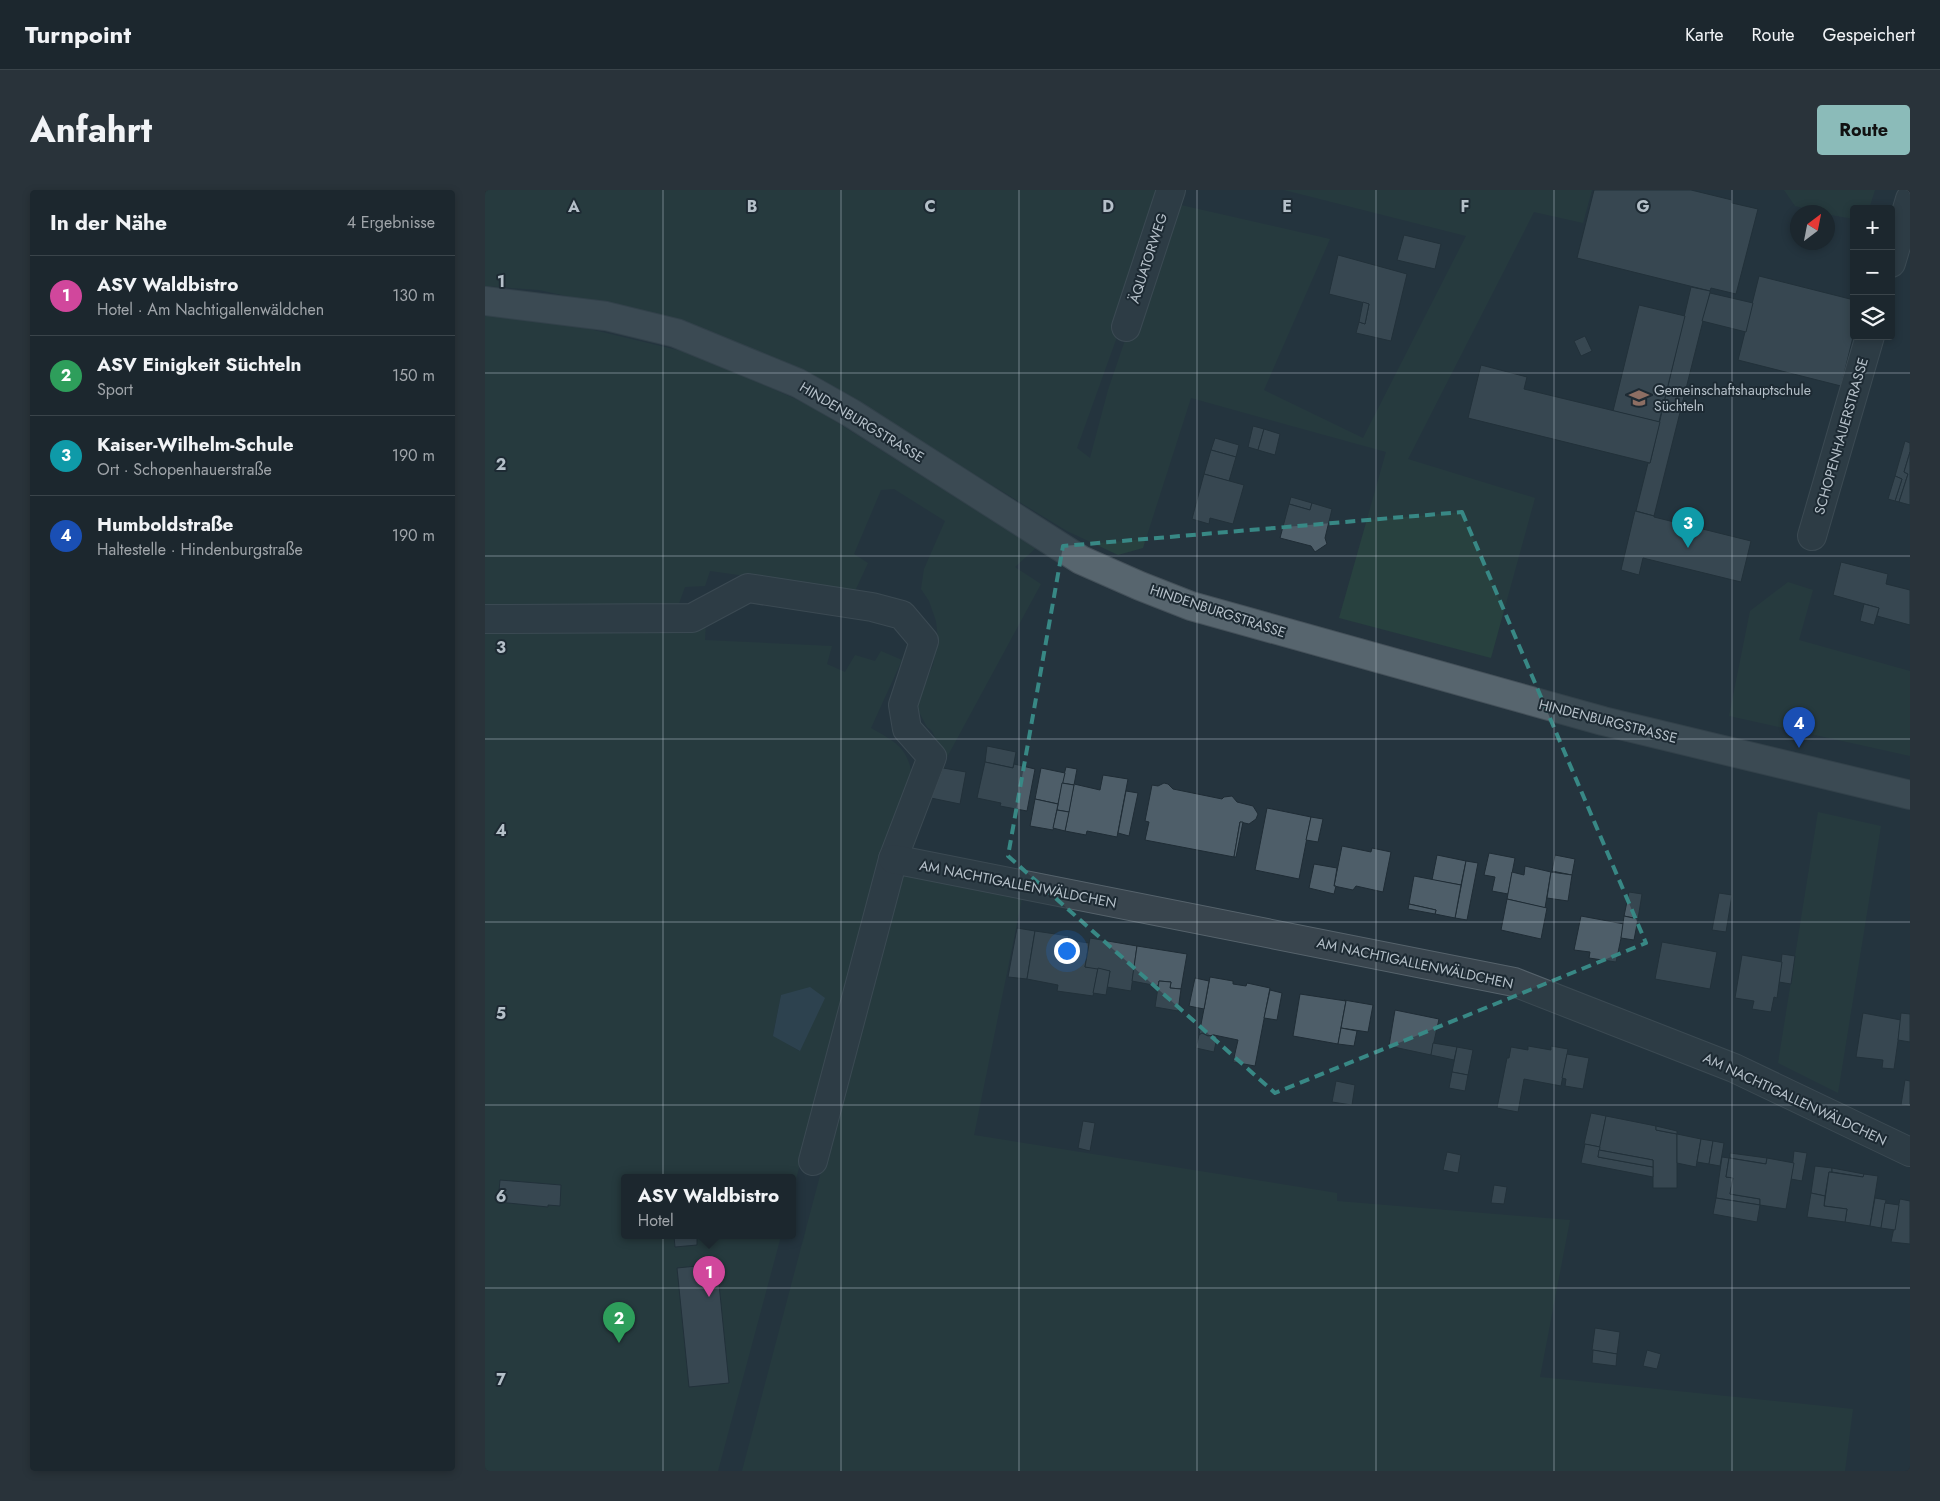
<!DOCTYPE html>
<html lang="de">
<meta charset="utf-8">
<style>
body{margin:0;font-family:Jost,sans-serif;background:#29333a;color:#f1f3f6}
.controls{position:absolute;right:15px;top:15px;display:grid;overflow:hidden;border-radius:5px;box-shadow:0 2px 8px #0003}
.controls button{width:45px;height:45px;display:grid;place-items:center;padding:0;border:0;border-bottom:1px solid #3a444a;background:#1c272e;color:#f1f3f6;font:25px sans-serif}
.compass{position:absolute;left:1305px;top:15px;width:45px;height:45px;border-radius:50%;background:#1c272e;box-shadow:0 2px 8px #0003;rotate:32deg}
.you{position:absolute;left:581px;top:760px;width:18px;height:18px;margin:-12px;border:4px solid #fff;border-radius:50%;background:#1a73e8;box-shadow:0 0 0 8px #1a73e833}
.badge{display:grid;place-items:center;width:32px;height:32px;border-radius:50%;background:#8bbbb9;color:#fff;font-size:16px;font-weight:700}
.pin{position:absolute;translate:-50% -41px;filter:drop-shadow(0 1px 2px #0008)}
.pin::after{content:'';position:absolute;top:26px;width:18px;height:15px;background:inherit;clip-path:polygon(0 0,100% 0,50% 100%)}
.popup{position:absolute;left:136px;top:984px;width:175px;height:65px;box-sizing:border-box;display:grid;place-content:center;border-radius:5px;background:#1c272e;filter:drop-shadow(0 1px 4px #0005);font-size:16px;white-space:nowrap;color:#a0a5aa}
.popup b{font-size:19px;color:#f1f3f6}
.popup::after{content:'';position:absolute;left:50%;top:100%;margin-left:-10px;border:10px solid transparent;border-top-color:#1c272e}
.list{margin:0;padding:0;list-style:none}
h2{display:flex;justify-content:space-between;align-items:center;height:65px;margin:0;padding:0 20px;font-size:21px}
h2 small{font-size:16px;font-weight:400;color:#a0a5aa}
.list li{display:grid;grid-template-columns:32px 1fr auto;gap:15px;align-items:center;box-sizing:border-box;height:80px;padding:0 20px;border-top:1px solid #3a444a}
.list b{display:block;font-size:19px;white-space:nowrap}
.list p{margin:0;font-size:16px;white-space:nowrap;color:#a0a5aa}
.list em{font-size:16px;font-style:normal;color:#a0a5aa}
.icon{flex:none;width:28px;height:28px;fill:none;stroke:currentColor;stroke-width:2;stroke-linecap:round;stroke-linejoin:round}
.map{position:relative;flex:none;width:1425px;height:1281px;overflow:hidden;border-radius:5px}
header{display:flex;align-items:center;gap:30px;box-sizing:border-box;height:70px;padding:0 25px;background:#1c272e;border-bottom:1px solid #3a444a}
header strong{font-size:24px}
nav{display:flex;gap:28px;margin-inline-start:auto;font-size:18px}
.intro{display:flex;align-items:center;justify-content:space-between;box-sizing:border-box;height:120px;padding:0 30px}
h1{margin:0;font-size:35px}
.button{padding:12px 22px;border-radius:5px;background:#8bbbb9;color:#111;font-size:18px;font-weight:700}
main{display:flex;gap:30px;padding:0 30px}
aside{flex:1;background:#1c272e;border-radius:5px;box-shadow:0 2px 8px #0003}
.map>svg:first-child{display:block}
.green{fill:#28413f;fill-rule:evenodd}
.water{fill:#395365}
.building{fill:#4e5e69;stroke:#1f2c35}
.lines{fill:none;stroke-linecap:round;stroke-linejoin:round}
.minor-casing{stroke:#56636c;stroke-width:30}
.major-casing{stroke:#45515a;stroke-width:30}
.minor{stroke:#39454e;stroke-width:28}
.major{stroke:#57656e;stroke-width:28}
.marked{fill:none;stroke:#388885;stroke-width:4;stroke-dasharray:10 6;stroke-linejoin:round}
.grid{fill:none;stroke:#b5c0c9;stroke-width:1;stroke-opacity:0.55}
.labels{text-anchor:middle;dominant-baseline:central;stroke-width:4;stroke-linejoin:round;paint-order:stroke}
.street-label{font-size:14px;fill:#b5c0c9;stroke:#1d2a33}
.poi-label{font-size:14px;fill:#b5c0c9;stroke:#1d2a33;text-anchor:start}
.grid-label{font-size:16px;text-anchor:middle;font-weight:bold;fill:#b5c0c9;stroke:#1d2a33;stroke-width:4;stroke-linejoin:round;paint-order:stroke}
</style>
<header>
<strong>Turnpoint</strong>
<nav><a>Karte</a><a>Route</a><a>Gespeichert</a></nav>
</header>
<div class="intro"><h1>Anfahrt</h1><a class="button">Route</a></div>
<main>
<aside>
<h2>In der Nähe<small>4 Ergebnisse</small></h2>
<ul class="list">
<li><span class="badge" style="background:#d1479c">1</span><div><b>ASV Waldbistro</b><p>Hotel · Am Nachtigallenwäldchen</p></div><em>130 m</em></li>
<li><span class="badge" style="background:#2e9e5b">2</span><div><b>ASV Einigkeit Süchteln</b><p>Sport</p></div><em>150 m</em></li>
<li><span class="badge" style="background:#0f9aa8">3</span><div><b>Kaiser-Wilhelm-Schule</b><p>Ort · Schopenhauerstraße</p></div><em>190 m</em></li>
<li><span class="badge" style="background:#1a4fb4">4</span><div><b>Humboldstraße</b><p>Haltestelle · Hindenburgstraße</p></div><em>190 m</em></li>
</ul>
</aside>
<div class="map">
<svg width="1425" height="1281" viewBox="0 0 1425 1281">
<rect width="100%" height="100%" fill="#25343e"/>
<g class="green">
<polygon points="0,0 678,0 637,133 592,258 605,268 623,200 687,13 845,49 779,200 878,248 981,46 799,0 1107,0 1098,33 1049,22 923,269 1050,308 1006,468 854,428 901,262 706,208 658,358 633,365 582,341 323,183 187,129 54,100 0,96"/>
<polygon points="1299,0 1390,0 1384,19 1369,19 1369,29 1346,25 1343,25 1342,22 1335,22 1310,16"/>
<polygon points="0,122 46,125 213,165 326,216 551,358 530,377 556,394 461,569 447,541 442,537 433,520 433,510 448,475 453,449 451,431 444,411 436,399 439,379 460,331 409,299 396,300 369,364 383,373 370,401 225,381 220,396 200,397 192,419 0,421"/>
<polygon points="1303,392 1328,400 1314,450 1425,481 1425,566 1244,526 1265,421"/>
<path d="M221,433L220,450L347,456L342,474L360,482L370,465L390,471L396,461L417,470L386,538C409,551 424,558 427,587L326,931L308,1001V988H140V1046H296L233,1281H0V437ZM296,805L314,861L288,845Z"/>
<polygon points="1333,622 1396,636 1353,903 1293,873"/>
<polygon points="415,683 537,709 489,945 852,1003 852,1011 1085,1030 1055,1187 1368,1219 1360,1281 257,1281"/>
</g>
<polygon class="water" points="325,797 340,808 315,861 288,846 296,805"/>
<g class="building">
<polygon points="1109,0 1206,0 1247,10 1247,13 1273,19 1251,104 1226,98 1225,101 1092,68"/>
<polygon points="919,45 956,54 950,79 912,70"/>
<polygon points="853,65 922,84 906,151 871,143 874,132 880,134 884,114 844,104"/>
<polygon points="1274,86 1369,110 1369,143 1356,196 1253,170"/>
<polygon points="1206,97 1225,101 1225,103 1169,326 1151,321 1163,273 1165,273"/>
<polygon points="1225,103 1268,113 1261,142 1217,131"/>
<polygon points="878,112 884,114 880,134 874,132"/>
<polygon points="1154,115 1200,126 1174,232 1128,221"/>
<polygon points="1100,146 1107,161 1096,166 1089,151"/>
<polygon points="996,175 1042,187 1039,199 1175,232 1165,273 983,228"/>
<polygon points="768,236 779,239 773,260 763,257"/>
<polygon points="779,239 795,244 790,265 773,260"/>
<polygon points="730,248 754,255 751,267 726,260"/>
<polygon points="1420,251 1425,253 1425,262 1419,282 1423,284 1414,312 1410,311 1417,289 1410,286"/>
<polygon points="726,260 751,267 744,291 719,284"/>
<polygon points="1425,262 1425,315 1414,312 1423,284 1419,282"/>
<polygon points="719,284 759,295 748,334 725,328 724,334 707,329"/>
<polygon points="1410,286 1417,289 1410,311 1403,309"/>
<polygon points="806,307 827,313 825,320 804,314"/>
<polygon points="827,313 847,319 840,348 842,354 830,362 826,356 795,348 804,314 825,320"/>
<polygon points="1150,321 1169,326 1169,327 1266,351 1256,392 1158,368 1154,385 1136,380"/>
<polygon points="1356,372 1403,384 1401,394 1425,400 1425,435 1392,426 1394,418 1348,405"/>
<polygon points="1379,414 1394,418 1389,435 1375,431"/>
<polygon points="502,556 531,562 528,578 500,572"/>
<polygon points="500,572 528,578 529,574 550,579 542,621 515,616 516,613 492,608"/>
<polygon points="581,577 592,579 589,595 577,593"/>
<polygon points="458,578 481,582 475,614 446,608"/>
<polygon points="556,578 580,583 573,614 550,609"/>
<polygon points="618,585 643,589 632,647 602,641 601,645 580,641 589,594 615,600"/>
<polygon points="577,593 589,595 584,622 572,620"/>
<polygon points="679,593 683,594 688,599 737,609 739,607 747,606 752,612 768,616 773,624 771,629 764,634 755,632 749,667 660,650 664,632 660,631 667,595 673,596"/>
<polygon points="641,601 653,603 644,646 633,643"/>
<polygon points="550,609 573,614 568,640 545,636"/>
<polygon points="782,618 826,627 814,689 770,680"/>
<polygon points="572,620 584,622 580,641 568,638"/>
<polygon points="826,627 838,629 833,652 821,650"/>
<polygon points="755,632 758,632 751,667 749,667"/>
<polygon points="857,656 886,662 887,658 906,662 898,702 871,696 868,700 849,696"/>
<polygon points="1004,663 1030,668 1023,704 1007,701 1010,687 999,685"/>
<polygon points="952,665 981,671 976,695 947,690"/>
<polygon points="1070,665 1090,669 1087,685 1067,681"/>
<polygon points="981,671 993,673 982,730 970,728"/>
<polygon points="829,674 852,678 849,696 851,696 849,704 824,698"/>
<polygon points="1040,676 1066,682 1060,718 1022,709 1027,682 1039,685"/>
<polygon points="1066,682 1087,685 1083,711 1062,708"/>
<polygon points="929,686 976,695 970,728 950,724 951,720 924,714"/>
<polygon points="1144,702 1157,704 1153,729 1139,726"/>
<polygon points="1234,703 1247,705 1241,742 1227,740"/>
<polygon points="1022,709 1062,718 1056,749 1016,740"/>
<polygon points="924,714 951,720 950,724 923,719"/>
<polygon points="1096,726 1139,734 1131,772 1104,768 1105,762 1089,760"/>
<polygon points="1139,726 1153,729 1149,750 1136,748"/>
<polygon points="532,738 550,741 542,789 523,787"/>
<polygon points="550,741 584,746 583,750 604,753 600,777 613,778 608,806 572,801 573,795 542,789"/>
<polygon points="605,748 652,756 646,801 622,797 625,781 600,777"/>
<polygon points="1177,752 1232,762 1225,799 1170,789"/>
<polygon points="652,756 702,764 696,799 685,798 686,792 674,791 673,796 647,791"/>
<polygon points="1297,764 1310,766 1306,794 1294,792"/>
<polygon points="1257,765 1297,772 1292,808 1289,807 1286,822 1267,819 1269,811 1250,808"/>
<polygon points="613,778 625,781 621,805 608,803"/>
<polygon points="725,787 748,791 748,794 761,796 762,793 785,798 770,876 748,872 753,850 729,845 723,846 717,843 714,845"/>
<polygon points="710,788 724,791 719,819 704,816"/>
<polygon points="674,791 686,792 685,798 696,799 693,821 670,817"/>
<polygon points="785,800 797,803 792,830 779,828"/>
<polygon points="815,804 861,811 853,854 808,846"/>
<polygon points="859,810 888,815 883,842 856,838 861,811"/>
<polygon points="910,820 954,829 946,865 904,856"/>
<polygon points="1378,823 1416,830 1409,879 1397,878 1398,870 1371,867"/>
<polygon points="1416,823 1425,824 1425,852 1413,850"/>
<polygon points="856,838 872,841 869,856 853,854"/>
<polygon points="717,843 723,846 729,845 732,847 729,862 711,858 714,845"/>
<polygon points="948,853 972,857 969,870 946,865"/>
<polygon points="1043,856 1066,860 1066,856 1083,859 1076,896 1039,889 1033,922 1012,918 1022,868 1024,868 1026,857 1043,860"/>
<polygon points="972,857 988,860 983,885 967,882"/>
<polygon points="1082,864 1104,868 1098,899 1080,896 1081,889 1077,888"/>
<polygon points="967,882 983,885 980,901 964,898"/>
<polygon points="1420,890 1425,891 1425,916 1416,915"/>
<polygon points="851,891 870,895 867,915 847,912"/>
<polygon points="1106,923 1121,926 1115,957 1099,954"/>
<polygon points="1121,926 1171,936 1171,940 1192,944 1192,998 1168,998 1168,970 1114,960"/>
<polygon points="598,931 610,933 605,961 593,958"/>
<polygon points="1171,936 1192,941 1192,944 1171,940"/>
<polygon points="1192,944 1216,949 1211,977 1192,973"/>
<polygon points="1216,949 1228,951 1224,974 1212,972"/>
<polygon points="1228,951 1239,953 1235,976 1224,974"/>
<polygon points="1100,954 1115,957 1113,967 1168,977 1168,987 1096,973"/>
<polygon points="1114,960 1168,970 1168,977 1113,967"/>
<polygon points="1309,961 1322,963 1317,991 1306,989"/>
<polygon points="962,962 976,965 973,983 958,980"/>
<polygon points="1245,963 1282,968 1281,974 1245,968"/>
<polygon points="1237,967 1244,968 1241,987 1248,988 1245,1004 1275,1009 1275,1015 1231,1008"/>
<polygon points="1244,968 1281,974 1282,968 1309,973 1301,1019 1275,1015 1275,1009 1245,1004 1248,988 1241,987"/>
<polygon points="1330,976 1347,978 1347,982 1344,982 1340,1006 1326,1003"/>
<polygon points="1347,978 1379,984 1378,987 1347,982"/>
<polygon points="1344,982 1378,987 1379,984 1393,986 1385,1036 1360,1032 1362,1019 1339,1016"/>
<polygon points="15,990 76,995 75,1016 63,1015 63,1017 13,1012"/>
<polygon points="1009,995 1022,997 1019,1014 1006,1013"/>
<polygon points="1326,1003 1340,1006 1339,1016 1362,1019 1360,1032 1322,1027"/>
<polygon points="1231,1008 1275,1015 1272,1032 1228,1024"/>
<polygon points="1390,1008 1401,1010 1396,1038 1385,1036"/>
<polygon points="1415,1009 1425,1011 1425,1054 1406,1052"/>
<polygon points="1400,1013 1414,1015 1410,1040 1396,1038"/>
<polygon points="189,1046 212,1046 212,1055 190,1057"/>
<polygon points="232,1074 244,1193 204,1197 192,1078"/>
<polygon points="1110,1138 1135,1142 1132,1164 1107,1160"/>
<polygon points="1108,1160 1132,1164 1131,1176 1107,1173"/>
<polygon points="1162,1160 1176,1164 1172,1179 1158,1176"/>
</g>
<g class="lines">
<defs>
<g id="minor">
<polyline points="1406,73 1425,9"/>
<polyline points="641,137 686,0"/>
<polyline points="1327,346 1385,146"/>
<polyline points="0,429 207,428 263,398 387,417 417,425 439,451 418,515 422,539 447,567 408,669 328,971"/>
<polyline points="408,669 1029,792 1249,878 1425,962"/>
</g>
<polyline id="major" points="0,111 121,126 191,143 313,193 366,223 596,370 655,396 706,416 1118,531 1425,605"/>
</defs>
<use href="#minor" class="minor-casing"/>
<use href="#major" class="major-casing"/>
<use href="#minor" class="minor"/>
<use href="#major" class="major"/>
</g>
<path d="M0 0H1425V1281H0ZM977,322L1161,753L790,903L523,666L578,356Z" fill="#25343e" fill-opacity=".55" fill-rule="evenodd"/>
<path class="marked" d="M977,322L1161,753L790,903L523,666L578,356Z"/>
<path class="grid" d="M178,0V1281M356,0V1281M534,0V1281M712,0V1281M891,0V1281M1069,0V1281M1247,0V1281M0,183H1425M0,366H1425M0,549H1425M0,732H1425M0,915H1425M0,1098H1425"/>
<defs>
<symbol id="school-bare" viewBox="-9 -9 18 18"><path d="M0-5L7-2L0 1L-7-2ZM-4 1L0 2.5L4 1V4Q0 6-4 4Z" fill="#8d6e63" stroke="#1d2a33" stroke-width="2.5" paint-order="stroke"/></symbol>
</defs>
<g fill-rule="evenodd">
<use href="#school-bare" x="1140" y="194" width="28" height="28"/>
</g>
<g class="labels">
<g class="street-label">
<text transform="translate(663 68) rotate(-72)">ÄQUATORWEG</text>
<text transform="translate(377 232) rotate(31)">HINDENBURGSTRASSE</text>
<text transform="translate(1356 246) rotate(-74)">SCHOPENHAUERSTRASSE</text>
<text transform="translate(733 421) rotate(18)">HINDENBURGSTRASSE</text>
<text transform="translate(1123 531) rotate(14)">HINDENBURGSTRASSE</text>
<text transform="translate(533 694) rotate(11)">AM NACHTIGALLENWÄLDCHEN</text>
<text transform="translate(930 773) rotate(12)">AM NACHTIGALLENWÄLDCHEN</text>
<text transform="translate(1310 909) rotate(25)">AM NACHTIGALLENWÄLDCHEN</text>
</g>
<g class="poi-label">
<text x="1169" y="200">Gemeinschaftshauptschule<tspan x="1169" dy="16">Süchteln</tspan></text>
</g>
</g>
<g class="grid-label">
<text x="89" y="22">A</text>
<text x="267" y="22">B</text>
<text x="445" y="22">C</text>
<text x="623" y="22">D</text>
<text x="802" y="22">E</text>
<text x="980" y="22">F</text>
<text x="1158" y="22">G</text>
<text x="16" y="97">1</text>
<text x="16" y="280">2</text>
<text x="16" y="463">3</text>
<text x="16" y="646">4</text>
<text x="16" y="829">5</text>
<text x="16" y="1012">6</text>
<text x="16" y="1195">7</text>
</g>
</svg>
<div class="controls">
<button>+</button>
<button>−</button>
<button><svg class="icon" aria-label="layers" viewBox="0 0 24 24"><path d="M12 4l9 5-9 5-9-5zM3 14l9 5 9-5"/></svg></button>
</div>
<svg class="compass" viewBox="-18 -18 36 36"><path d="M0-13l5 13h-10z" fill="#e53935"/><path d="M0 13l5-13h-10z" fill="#a0a5aa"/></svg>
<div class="you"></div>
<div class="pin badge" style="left:224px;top:1107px;background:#d1479c">1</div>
<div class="popup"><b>ASV Waldbistro</b>Hotel</div>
<div class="pin badge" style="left:134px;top:1153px;background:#2e9e5b">2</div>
<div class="pin badge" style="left:1203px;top:358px;background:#0f9aa8">3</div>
<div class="pin badge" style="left:1314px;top:558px;background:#1a4fb4">4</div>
</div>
</main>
